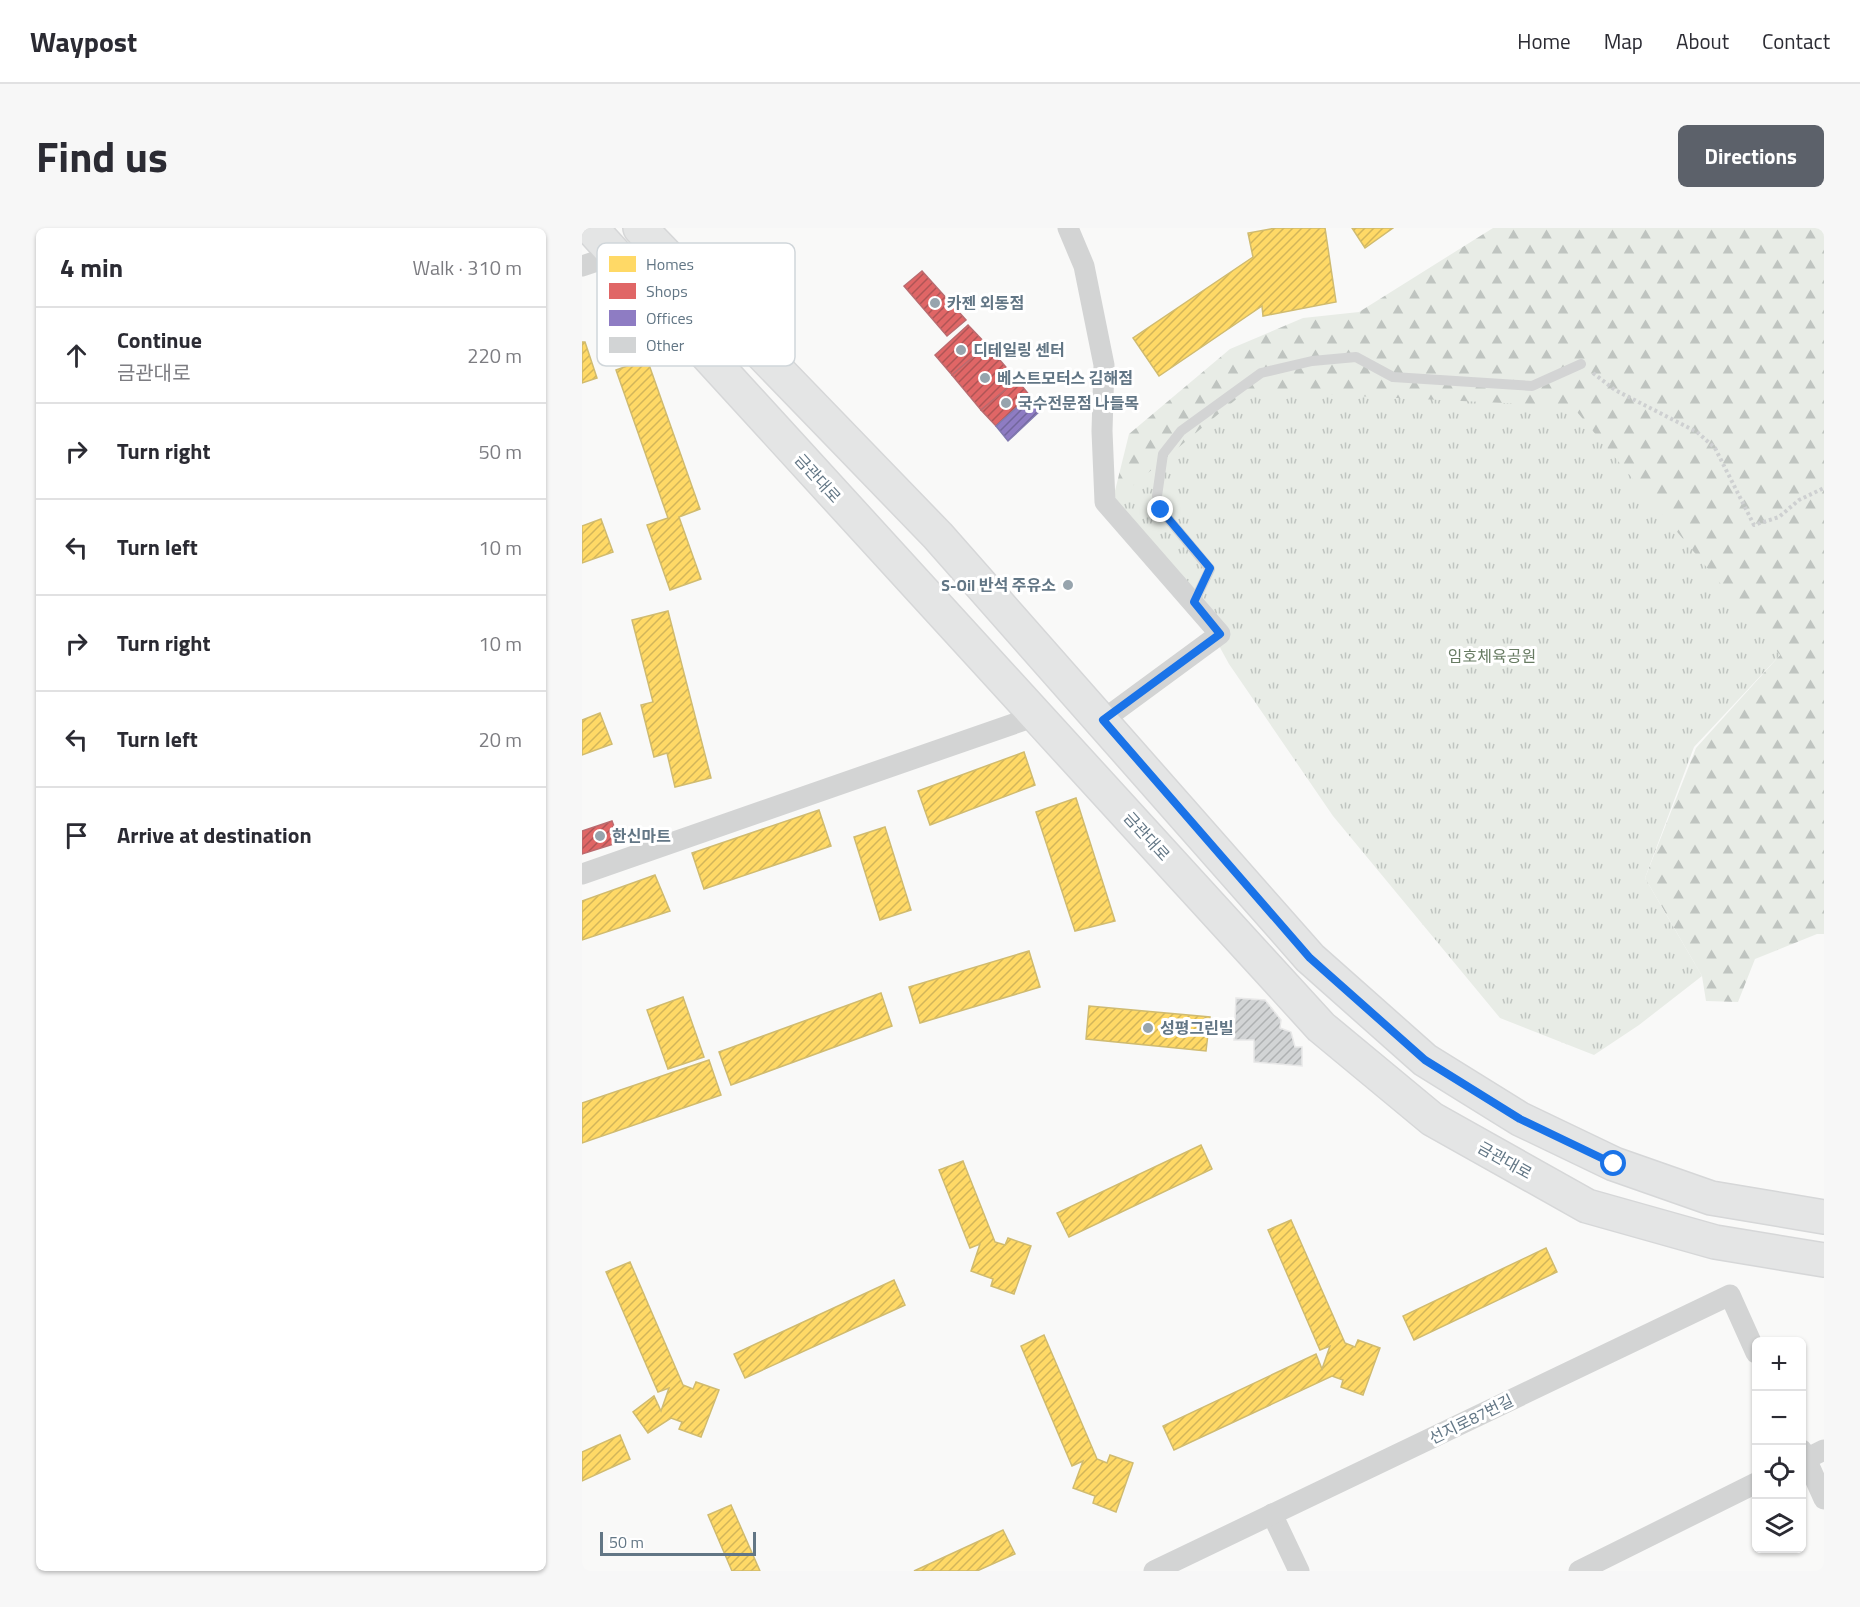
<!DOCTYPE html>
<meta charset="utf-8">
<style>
body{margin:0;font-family:"Titillium Web","Noto Sans KR",sans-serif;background:#f7f7f7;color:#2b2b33}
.controls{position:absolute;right:18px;bottom:18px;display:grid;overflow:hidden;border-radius:9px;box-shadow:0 2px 4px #0004}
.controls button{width:54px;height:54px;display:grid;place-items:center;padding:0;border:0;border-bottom:2px solid #e1e1e2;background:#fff;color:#2b2b33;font:30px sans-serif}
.scale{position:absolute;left:18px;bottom:15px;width:156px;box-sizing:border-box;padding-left:6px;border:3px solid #627685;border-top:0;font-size:16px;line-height:21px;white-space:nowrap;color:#627685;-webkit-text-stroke:4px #fff;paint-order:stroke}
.stop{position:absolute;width:18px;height:18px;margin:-14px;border:4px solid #1a73e8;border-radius:50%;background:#fff}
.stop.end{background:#1a73e8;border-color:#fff;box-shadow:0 2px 6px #0008}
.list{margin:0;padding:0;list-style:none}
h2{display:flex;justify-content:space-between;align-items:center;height:78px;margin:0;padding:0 24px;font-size:26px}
h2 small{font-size:20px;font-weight:400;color:#7c7c81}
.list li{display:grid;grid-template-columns:39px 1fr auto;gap:18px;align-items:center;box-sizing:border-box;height:96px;padding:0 24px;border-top:2px solid #e1e1e2}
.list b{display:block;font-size:22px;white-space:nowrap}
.list p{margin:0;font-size:20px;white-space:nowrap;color:#7c7c81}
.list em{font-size:20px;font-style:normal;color:#7c7c81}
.icon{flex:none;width:33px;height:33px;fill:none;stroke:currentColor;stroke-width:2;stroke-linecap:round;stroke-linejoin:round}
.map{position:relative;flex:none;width:1242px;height:1343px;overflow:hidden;border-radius:9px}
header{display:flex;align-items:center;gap:36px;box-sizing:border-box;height:84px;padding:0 30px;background:#fff;border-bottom:2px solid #e1e1e2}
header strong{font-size:28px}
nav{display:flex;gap:33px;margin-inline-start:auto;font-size:21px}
.intro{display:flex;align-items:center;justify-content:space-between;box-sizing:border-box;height:144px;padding:0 36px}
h1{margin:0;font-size:42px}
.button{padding:15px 27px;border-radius:9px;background:#5c616a;color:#fff;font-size:21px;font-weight:700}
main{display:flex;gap:36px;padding:0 36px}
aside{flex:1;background:#fff;border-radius:9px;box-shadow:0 2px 4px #0004}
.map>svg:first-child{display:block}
.forest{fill:url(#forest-firs)}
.park{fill:url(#park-tufts)}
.homes{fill:url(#homes-hatch);stroke:#d0bb6f;stroke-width:1.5}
.shops{fill:url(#shops-hatch);stroke:#ba6b6f;stroke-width:1.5}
.offices{fill:url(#offices-hatch);stroke:#817ab0;stroke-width:1.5}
.building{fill:url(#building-hatch);stroke:#e8e8e8;stroke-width:1.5}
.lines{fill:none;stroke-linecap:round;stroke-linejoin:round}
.primary-casing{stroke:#d6d7d8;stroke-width:36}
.path{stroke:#ced0d1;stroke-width:4;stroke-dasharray:3 3;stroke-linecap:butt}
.service{stroke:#d3d4d4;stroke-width:10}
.minor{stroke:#d3d4d4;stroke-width:21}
.primary{stroke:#e4e5e5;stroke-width:33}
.route{stroke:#1a73e8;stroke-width:8}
.poi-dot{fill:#97a4ad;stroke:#fff;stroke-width:2}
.labels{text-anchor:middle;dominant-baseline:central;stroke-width:6;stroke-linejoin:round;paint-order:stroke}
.poi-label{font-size:16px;font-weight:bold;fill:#627685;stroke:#fff;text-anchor:start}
.street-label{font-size:16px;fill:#627685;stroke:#fff}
.park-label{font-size:16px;fill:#677b62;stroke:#fff}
.key{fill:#fff;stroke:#d0d6da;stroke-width:1.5}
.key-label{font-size:16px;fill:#627685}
</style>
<header>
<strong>Waypost</strong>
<nav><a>Home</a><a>Map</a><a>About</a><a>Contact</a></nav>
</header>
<div class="intro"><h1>Find us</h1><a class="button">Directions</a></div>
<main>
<aside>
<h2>4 min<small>Walk · 310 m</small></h2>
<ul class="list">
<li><svg class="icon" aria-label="ahead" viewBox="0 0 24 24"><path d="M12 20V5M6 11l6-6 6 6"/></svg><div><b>Continue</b><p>금관대로</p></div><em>220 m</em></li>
<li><svg class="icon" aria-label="right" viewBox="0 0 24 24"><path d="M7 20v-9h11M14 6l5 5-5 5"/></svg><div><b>Turn right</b></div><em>50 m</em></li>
<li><svg class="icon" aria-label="left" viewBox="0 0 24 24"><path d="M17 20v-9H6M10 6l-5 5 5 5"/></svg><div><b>Turn left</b></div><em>10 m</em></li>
<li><svg class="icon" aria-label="right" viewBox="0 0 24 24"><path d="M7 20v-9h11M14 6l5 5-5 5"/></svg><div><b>Turn right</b></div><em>10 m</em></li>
<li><svg class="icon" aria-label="left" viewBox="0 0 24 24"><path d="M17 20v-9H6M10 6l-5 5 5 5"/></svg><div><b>Turn left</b></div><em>20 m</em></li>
<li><svg class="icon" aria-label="arrive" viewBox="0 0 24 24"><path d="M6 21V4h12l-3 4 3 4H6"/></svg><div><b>Arrive at destination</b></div></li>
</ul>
</aside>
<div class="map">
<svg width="1242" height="1343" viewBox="0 0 1242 1343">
<defs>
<pattern id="forest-firs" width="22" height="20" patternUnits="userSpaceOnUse" patternTransform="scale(1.5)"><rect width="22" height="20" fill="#e8ece6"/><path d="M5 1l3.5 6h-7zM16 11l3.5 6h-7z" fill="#bfc4c0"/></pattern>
<pattern id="park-tufts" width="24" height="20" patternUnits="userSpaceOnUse" patternTransform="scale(1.5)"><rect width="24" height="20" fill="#e8ece6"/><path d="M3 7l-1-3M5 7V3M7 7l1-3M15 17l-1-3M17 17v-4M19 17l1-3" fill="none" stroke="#bfc4c0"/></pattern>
<pattern id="homes-hatch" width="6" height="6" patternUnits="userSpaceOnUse" patternTransform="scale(1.5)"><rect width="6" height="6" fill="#ffd966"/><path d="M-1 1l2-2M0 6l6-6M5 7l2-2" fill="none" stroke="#d2b55a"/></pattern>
<pattern id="shops-hatch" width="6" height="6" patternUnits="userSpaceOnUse" patternTransform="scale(1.5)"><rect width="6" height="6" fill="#e06666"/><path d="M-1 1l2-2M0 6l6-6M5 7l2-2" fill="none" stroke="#af5556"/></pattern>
<pattern id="offices-hatch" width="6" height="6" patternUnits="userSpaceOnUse" patternTransform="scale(1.5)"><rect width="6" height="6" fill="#8e7cc3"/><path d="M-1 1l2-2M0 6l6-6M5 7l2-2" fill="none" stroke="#72669c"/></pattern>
<pattern id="building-hatch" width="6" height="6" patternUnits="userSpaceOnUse" patternTransform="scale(1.5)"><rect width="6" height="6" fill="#d2d4d5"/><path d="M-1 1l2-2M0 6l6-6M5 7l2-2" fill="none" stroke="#aeb1b2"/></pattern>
</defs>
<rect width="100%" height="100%" fill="#f9f9f8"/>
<polygon class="forest" points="911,0 1242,0 1242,706 1235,706 1173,731 1156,774 1124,773 1120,748 1063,650 1114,520 1198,427 530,275 547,206 648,121 721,90 777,84"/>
<polygon class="park" points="664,163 990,178 1198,427 1112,519 1063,650 1120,748 1057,797 1012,827 918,790 751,588 647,436 601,352 530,275"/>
<g class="homes">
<polygon points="694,0 743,0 754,74 681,88 680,78 577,148 551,110 671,29 666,5"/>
<polygon points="770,0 811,0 783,20"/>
<polygon points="0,114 3,114 15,150 0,155"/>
<polygon points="65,131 118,281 97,289 119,351 88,362 65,297 86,290 34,142"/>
<polygon points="19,291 31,324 0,335 0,298"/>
<polygon points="86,383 129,550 93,559 85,525 72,529 59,477 71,474 50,392"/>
<polygon points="18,485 30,516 0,527 0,492"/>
<polygon points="442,524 453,557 348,597 336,563"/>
<polygon points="494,570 533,693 493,703 454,584"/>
<polygon points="237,582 249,618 122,661 110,625"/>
<polygon points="303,599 329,682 298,692 272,609"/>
<polygon points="73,647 88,683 0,712 0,673"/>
<polygon points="447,723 458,759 338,795 327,759"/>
<polygon points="299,765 310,798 149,857 137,824"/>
<polygon points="101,769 122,829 86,841 65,782"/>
<polygon points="507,778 628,789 624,823 504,811"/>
<polygon points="127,832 139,867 0,915 0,875"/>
<polygon points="619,917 630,941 487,1009 475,985"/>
<polygon points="381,933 413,1014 423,1017 426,1010 449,1018 432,1066 409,1058 411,1051 389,1043 398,1016 388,1020 357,942"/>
<polygon points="709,992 763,1115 773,1119 776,1112 798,1120 781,1167 759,1159 761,1152 750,1148 592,1222 581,1198 734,1126 740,1141 748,1118 738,1122 686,1002"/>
<polygon points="964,1020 975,1044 832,1112 821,1088"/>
<polygon points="48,1034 101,1157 111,1161 114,1154 137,1162 119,1209 97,1201 100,1194 89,1190 66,1205 51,1184 72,1168 79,1183 87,1160 76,1164 24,1044"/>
<polygon points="312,1052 323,1077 163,1150 152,1126"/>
<polygon points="462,1107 515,1231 525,1235 528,1227 551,1235 534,1284 511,1275 513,1268 491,1260 501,1233 490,1238 439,1118"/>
<polygon points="38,1207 48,1231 0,1253 0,1224"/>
<polygon points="149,1277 178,1343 150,1343 126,1287"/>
<polygon points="421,1302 433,1326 395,1343 332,1343"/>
</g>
<g class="shops">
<polygon points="340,43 384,92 365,108 322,58"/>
<polygon points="386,97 405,117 370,147 353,127"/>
<polygon points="405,117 435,152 399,182 370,147"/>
<polygon points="435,152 448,168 414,198 399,182"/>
<polygon points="30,593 38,614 0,626 0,603"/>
</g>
<polygon class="offices" points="448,168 458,183 426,213 414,198"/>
<polygon class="building" points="654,770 683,772 699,792 698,800 709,804 713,819 720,819 720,838 672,834 672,812 652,812"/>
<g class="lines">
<defs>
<g id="primary">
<polyline points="9,0 739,799 850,891 1005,978 1133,1014 1242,1032"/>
<polyline points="58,0 356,308 728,730 843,832 938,891 1032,936 1129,970 1242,989"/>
</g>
</defs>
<use href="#primary" class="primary-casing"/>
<polyline class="path" points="1011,145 1033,162 1115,204 1133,220 1172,297 1197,289 1217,272 1242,260"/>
<polyline class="service" points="612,374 628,341 579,282 575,268 581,226 599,203 679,145 730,133 774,129 811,149 950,158 999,136"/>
<g class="minor">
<polyline points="486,0 502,38 522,137 520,203 523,274 638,406 521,492"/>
<polyline points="0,38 33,27"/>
<polyline points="0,646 454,488"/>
<polyline points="1220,1222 1242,1271"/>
<polyline points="1220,1233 1242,1222"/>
<polyline points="690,1286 717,1343"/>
<polyline points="572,1343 1148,1067 1174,1125"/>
<polyline points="997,1343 1174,1255"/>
</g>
<use href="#primary" class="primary"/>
</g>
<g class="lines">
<polyline class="route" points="579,282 628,340 612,374 638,406 521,492 728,730 843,832 938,891 1032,936"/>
</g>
<g class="poi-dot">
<circle cx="353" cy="75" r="6"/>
<circle cx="379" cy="122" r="6"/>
<circle cx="403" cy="150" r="6"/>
<circle cx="424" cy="175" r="6"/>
<circle cx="486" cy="357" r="6"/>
<circle cx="18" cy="608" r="6"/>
<circle cx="566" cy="800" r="6"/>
</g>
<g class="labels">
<g class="poi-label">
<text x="365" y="75">카젠 외동점</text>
<text x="391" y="122">디테일링 센터</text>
<text x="415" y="150">베스트모터스 김해점</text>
<text x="436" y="175">국수전문점 나들목</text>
<text x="474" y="357" text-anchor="end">S-Oil 반석 주유소</text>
<text x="30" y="608">한신마트</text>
<text x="578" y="800">성평그린빌</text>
</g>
<g class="street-label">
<text transform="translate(236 250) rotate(48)">금관대로</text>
<text transform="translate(565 608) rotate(48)">금관대로</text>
<text transform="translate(923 932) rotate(29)">금관대로</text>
<text transform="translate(889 1191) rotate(-26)">선지로87번길</text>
</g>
<g class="park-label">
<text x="910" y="428">임호체육공원</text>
</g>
</g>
<rect x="15" y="15" width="198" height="123" rx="9" class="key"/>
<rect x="27" y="28" width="27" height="16" fill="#ffd966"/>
<rect x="27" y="55" width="27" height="16" fill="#e06666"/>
<rect x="27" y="82" width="27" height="16" fill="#8e7cc3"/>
<rect x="27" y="109" width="27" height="16" fill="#d2d4d5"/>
<g class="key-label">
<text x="64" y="42">Homes</text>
<text x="64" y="69">Shops</text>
<text x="64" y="96">Offices</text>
<text x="64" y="123">Other</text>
</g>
</svg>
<div class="controls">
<button>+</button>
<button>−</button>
<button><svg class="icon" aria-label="locate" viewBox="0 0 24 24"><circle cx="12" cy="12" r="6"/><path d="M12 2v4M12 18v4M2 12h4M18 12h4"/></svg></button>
<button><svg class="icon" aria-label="layers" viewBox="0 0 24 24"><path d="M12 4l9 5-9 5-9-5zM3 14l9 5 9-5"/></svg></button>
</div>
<div class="scale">50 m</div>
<div class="stop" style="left:1032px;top:936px"></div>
<div class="stop end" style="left:579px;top:282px"></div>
</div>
</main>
